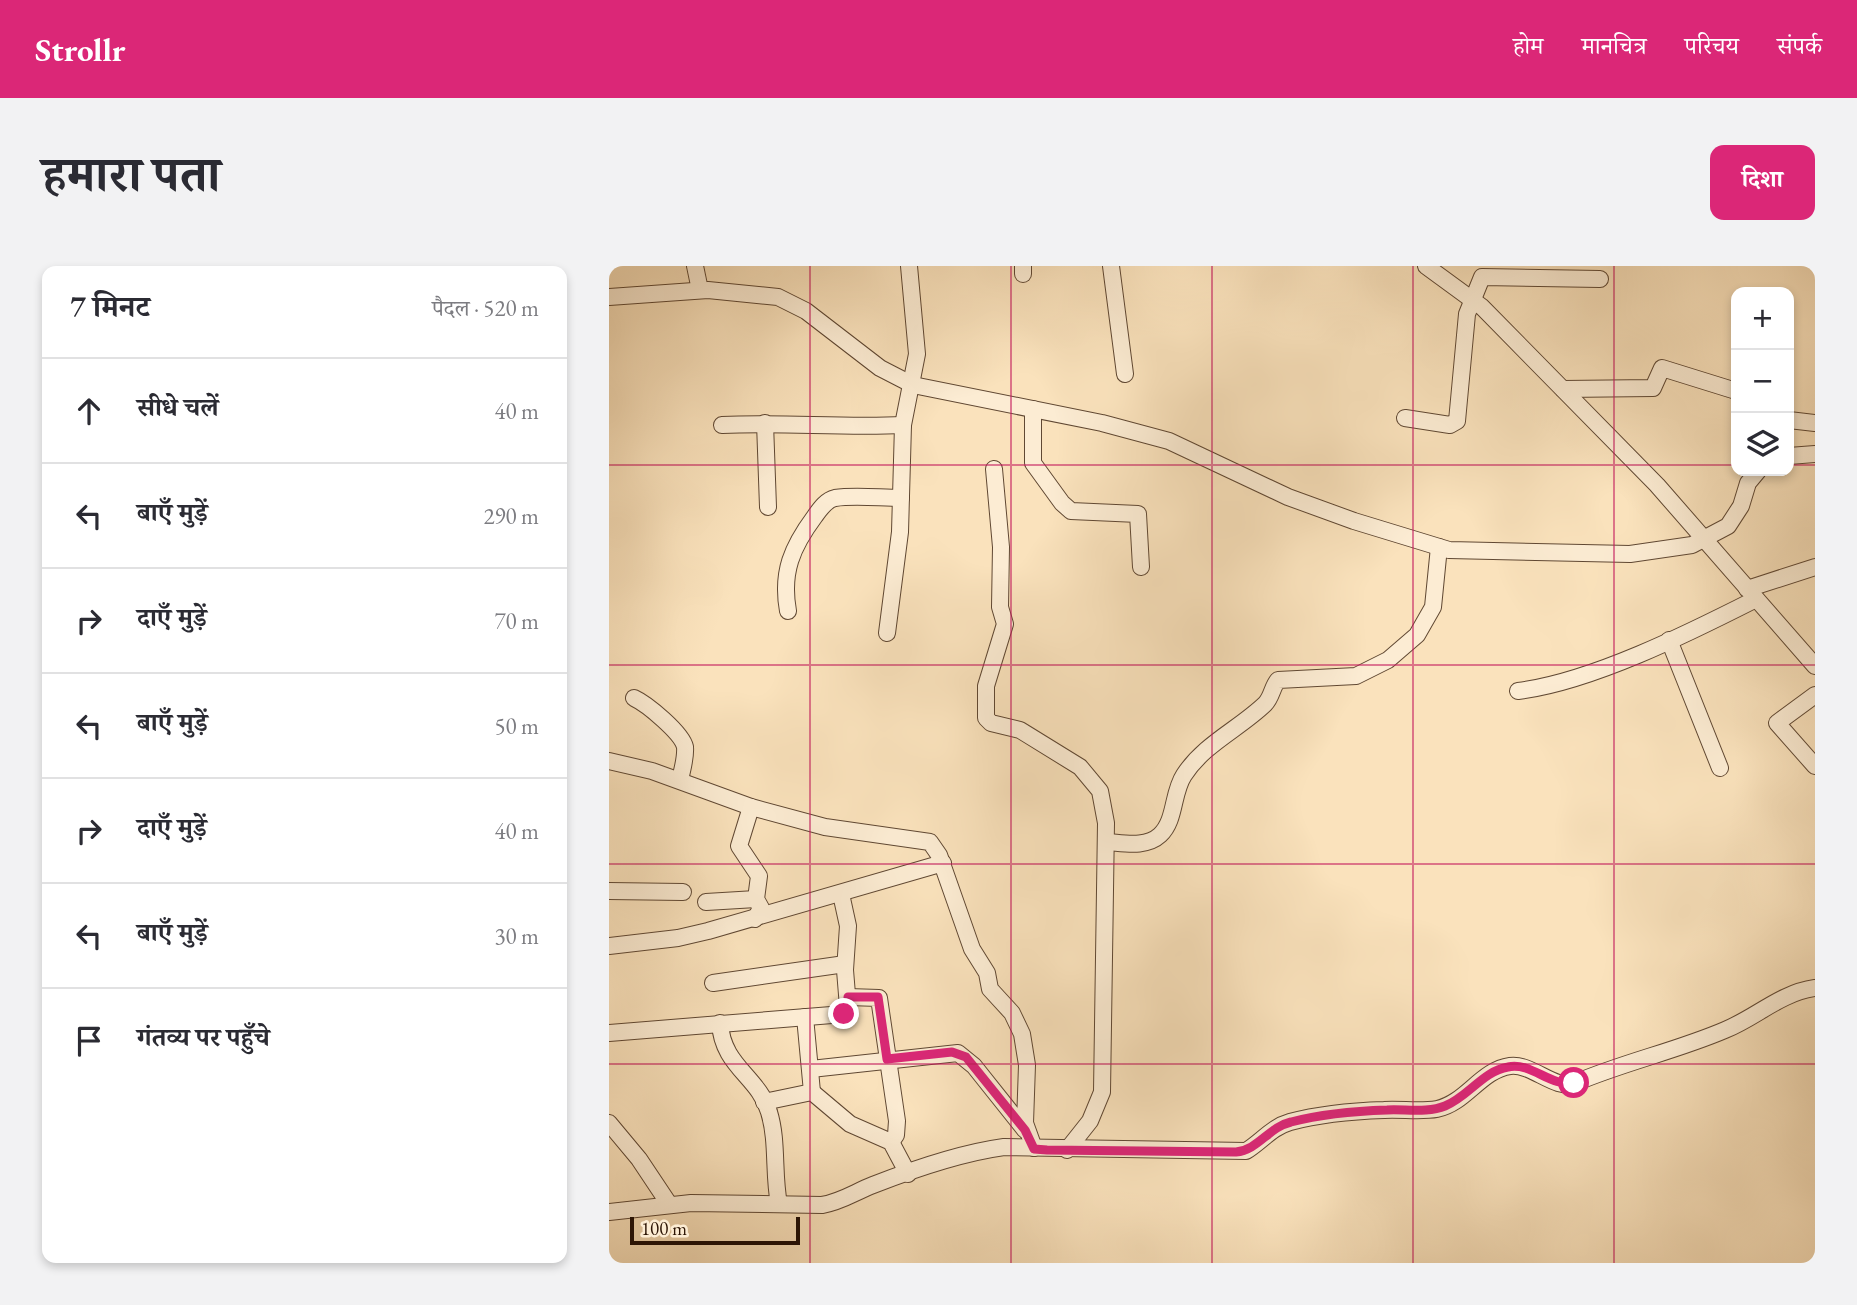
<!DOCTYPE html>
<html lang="hi">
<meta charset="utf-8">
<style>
body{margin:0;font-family:"EB Garamond","Noto Serif Devanagari",serif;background:#f2f2f3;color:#2b2b33}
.controls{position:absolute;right:21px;top:21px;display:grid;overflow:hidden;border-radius:14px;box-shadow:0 4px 10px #0003}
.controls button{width:63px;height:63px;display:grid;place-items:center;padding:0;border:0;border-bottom:2px solid #e1e1e2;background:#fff;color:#2b2b33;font:35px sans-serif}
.scale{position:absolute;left:21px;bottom:18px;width:170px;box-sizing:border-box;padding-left:7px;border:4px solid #2d1505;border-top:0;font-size:19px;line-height:24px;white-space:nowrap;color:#2d1505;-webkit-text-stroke:5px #fcecd3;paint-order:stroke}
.stop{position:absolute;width:21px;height:21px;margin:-16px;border:5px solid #db2777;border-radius:50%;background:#fff}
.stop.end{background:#db2777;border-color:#fff;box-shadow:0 2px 7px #0008}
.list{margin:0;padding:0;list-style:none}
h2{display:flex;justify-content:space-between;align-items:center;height:91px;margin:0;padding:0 28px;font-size:30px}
h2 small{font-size:23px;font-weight:400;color:#7c7c81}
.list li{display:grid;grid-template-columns:46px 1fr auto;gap:21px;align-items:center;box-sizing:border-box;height:105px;padding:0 28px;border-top:2px solid #e1e1e2}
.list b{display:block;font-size:26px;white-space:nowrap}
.list em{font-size:23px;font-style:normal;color:#7c7c81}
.icon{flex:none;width:38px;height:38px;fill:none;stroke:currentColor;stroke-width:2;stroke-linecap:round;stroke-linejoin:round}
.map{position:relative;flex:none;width:1206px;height:997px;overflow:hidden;border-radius:14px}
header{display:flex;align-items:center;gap:42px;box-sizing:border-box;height:98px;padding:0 35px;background:#db2777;color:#fff}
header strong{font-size:33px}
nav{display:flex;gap:38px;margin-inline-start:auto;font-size:24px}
.intro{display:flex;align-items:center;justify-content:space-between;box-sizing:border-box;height:168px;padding:0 42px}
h1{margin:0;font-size:49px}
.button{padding:18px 32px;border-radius:14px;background:#db2777;color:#fff;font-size:24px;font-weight:700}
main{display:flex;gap:42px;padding:0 42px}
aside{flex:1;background:#fff;border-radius:14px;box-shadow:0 4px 10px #0003}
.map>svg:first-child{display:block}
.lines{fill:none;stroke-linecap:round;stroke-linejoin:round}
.minor-casing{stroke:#604833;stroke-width:18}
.minor{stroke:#fcecd3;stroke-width:16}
.route{stroke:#db2777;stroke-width:9}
.grid{fill:none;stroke:#c2185b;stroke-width:2;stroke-opacity:0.55}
</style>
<header>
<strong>Strollr</strong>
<nav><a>होम</a><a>मानचित्र</a><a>परिचय</a><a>संपर्क</a></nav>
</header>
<div class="intro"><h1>हमारा पता</h1><a class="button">दिशा</a></div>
<main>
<aside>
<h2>7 मिनट<small>पैदल · 520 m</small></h2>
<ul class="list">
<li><svg class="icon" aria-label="ahead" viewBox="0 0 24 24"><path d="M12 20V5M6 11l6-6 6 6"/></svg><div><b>सीधे चलें</b></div><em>40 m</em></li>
<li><svg class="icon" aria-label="left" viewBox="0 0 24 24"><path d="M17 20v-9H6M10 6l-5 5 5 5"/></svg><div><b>बाएँ मुड़ें</b></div><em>290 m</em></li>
<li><svg class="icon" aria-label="right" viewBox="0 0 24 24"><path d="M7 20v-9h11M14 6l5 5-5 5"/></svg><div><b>दाएँ मुड़ें</b></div><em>70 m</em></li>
<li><svg class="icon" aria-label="left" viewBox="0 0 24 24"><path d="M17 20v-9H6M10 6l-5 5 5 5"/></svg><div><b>बाएँ मुड़ें</b></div><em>50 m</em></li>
<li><svg class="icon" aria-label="right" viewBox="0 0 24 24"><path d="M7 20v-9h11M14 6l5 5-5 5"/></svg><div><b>दाएँ मुड़ें</b></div><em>40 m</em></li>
<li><svg class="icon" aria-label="left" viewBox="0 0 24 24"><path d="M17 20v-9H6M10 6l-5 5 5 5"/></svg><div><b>बाएँ मुड़ें</b></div><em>30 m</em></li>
<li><svg class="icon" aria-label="arrive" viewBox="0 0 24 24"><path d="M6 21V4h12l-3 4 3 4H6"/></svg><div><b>गंतव्य पर पहुँचे</b></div></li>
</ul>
</aside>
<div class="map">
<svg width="1206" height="997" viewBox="0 0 1206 997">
<rect width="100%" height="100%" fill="#fae2bc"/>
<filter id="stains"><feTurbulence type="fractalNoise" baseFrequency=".00286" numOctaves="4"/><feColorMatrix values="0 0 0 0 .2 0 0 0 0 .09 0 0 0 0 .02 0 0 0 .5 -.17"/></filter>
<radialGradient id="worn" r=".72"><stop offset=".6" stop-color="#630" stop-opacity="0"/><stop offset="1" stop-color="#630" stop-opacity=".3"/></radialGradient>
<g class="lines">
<defs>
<g id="minor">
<polyline points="86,0 91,24"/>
<polyline points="502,0 516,108"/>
<polyline points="817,0 873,41 1048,219 1206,400"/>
<polyline points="414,8 414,0"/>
<polyline points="0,31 99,24 169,31 197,45 271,102 304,119 493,157 560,175 679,231 745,255 840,284 1021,288 1083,279 1119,260 1132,240 1139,217 1149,205"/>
<polyline points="954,123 1044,122 1053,102 1127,125"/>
<polyline points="424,143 424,197 453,237 462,245 529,248 532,301"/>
<polyline points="796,152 841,159 848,155 858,48 873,11 991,13"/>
<polyline points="1180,154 1206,157"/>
<polyline points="156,157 159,241"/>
<path d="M113,159C174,156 234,162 294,159"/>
<polyline points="1180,190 1206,188"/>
<polyline points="385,203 392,281 391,341 396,358 377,420 377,452 382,457 411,464 471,501 491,525 497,557 493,826 481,855 458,884"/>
<polyline points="1138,323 1206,301"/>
<path d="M179,345C172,306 183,281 206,250C211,243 217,234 226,232C246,229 271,232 292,232"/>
<polyline points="278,367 291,266 294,159 308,88 300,0"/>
<polyline points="1060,374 1111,502"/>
<path d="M909,425C982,416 1080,367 1147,333"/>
<polyline points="1206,429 1168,457 1206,500"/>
<path d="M25,432C38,438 73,467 76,481C77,492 73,504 71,514"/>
<polyline points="0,495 43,505 142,541 216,561 321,576 330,589 363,683 378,707 381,723 403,747 413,768 418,799 416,857 425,882"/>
<polyline points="142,541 130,580 150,610 147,633 152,642 146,653"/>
<path d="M498,576C515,577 537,582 551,569C567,554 563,527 575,509C595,478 630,463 656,438C663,431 663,421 669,414L747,410L779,394L808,369L824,341L830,281"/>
<polyline points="0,625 74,626"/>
<polyline points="97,636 147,633"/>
<polyline points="0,680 69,672 99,665 334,597"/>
<polyline points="104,717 236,698"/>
<polyline points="239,731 270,732 288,855 287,869 282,876"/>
<path d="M111,757C113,800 150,811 160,846C169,875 164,908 170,938"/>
<polyline points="0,767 235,748 239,741 236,704 239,660 232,628"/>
<polyline points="202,803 349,787 365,800 416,864"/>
<polyline points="203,826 241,858 282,876 299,908"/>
<polyline points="155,836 203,826 196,751"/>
<polyline points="0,857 30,893 60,938"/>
<path d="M0,946L82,937L213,939C232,936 246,926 264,919C305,903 351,887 395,881L637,885C652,876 663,861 681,856C711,848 744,845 775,844C793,843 812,846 828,843C857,837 872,804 901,800C923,797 946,825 966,817C1015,796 1067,785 1116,764C1148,751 1171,727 1206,722"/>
</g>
</defs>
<use href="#minor" class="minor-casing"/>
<use href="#minor" class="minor"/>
</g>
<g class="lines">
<path class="route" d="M235,748L239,741V731H269L278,793L343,786L357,791L416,864L425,883L438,884L627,886C649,884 660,861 682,856C713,848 746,845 778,844C796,843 819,847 836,840C859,831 874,805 899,801C923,796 941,821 965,817"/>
</g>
<path class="grid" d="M201,0V997M402,0V997M603,0V997M804,0V997M1005,0V997M0,199H1127M1180,199H1206M0,399H1206M0,598H1206M0,798H1206"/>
<rect width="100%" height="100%" filter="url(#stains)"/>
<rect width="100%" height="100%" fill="url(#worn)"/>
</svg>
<div class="controls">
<button>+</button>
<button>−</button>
<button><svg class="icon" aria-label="layers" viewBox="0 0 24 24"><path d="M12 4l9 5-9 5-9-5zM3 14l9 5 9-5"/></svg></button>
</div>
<div class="scale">100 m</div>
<div class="stop" style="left:965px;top:817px"></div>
<div class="stop end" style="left:235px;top:748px"></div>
</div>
</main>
